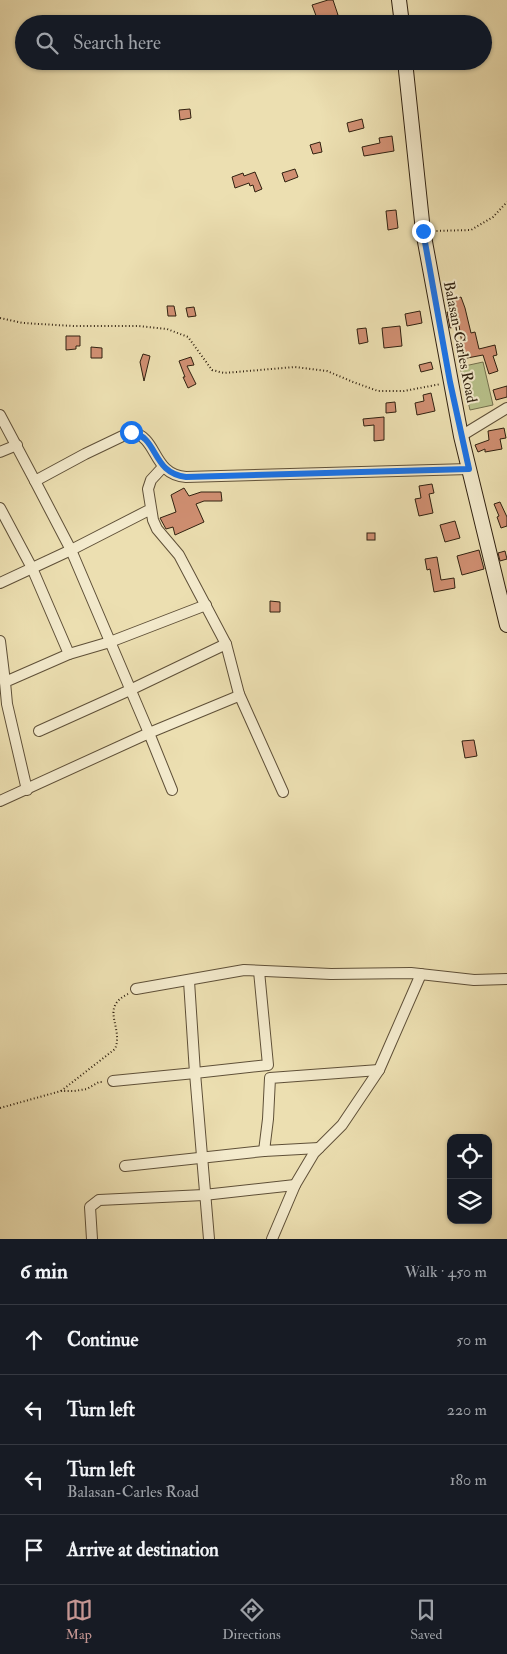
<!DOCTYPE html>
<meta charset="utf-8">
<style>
body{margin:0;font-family:"IM FELL Double Pica",serif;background:#20242c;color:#f1f3f6}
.controls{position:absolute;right:15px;bottom:15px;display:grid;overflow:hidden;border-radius:10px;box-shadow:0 1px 4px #0004}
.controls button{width:45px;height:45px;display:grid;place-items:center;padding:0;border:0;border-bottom:1px solid #363941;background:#171b24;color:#f1f3f6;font:25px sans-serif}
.stop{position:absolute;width:15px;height:15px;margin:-11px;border:4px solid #1a73e8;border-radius:50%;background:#fff}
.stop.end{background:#1a73e8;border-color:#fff;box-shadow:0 1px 5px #0008}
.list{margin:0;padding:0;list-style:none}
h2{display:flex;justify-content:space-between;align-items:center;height:65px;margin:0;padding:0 20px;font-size:21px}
h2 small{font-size:16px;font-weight:400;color:#9ea1a6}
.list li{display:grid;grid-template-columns:32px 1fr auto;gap:15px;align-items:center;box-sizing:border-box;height:70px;padding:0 20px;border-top:1px solid #363941}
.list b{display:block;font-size:19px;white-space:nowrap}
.list p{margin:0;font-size:16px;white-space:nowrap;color:#9ea1a6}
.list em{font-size:16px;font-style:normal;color:#9ea1a6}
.icon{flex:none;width:28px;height:28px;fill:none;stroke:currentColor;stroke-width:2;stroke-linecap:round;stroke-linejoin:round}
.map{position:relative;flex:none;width:507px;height:1239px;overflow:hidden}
.search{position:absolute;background:#171b24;box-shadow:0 1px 4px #0004;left:15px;right:15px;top:15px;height:55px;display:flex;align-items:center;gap:12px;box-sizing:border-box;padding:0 18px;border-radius:28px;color:#9ea1a6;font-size:19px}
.sheet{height:345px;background:#171b24}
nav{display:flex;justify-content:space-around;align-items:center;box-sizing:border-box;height:70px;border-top:1px solid #363941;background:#171b24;font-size:14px;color:#9ea1a6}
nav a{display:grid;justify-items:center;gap:2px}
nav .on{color:#c59692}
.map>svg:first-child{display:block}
.green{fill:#b8c18b;stroke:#74714e}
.building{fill:#d08f72;stroke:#302110}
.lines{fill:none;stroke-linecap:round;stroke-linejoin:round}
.street-casing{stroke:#5f5038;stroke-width:12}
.secondary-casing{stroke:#302110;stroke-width:16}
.path{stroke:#302110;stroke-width:2;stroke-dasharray:1 2.5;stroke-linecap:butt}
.street{stroke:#f3eacc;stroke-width:10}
.secondary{stroke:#f3eacc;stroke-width:14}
.route{stroke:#1a73e8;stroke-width:6}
.labels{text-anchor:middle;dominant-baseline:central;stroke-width:4;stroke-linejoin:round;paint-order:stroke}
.street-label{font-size:15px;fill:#302110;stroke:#f3eacc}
</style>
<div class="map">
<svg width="507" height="1239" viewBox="0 0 507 1239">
<rect width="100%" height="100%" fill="#ecdfb1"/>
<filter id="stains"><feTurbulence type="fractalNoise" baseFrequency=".004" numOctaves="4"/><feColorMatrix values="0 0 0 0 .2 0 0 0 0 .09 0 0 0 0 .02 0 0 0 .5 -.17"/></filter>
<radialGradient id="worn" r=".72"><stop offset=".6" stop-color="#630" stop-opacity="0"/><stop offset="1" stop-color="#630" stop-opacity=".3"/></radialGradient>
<polygon class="green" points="483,362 493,405 470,410 460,367"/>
<g class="building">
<polygon points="328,0 333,0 338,15 318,21 312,5"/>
<polygon points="190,109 191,118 180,120 179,110"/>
<polygon points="362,119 364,128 349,132 347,123"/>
<polygon points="392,136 394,151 364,156 362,147 380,143 379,138"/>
<polygon points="320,142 322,152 313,154 310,145"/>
<polygon points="295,169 298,177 285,182 282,173"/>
<polygon points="255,172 262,189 255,192 253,185 250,186 249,183 235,188 232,177 243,173 244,176"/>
<polygon points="396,210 398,228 388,230 386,211"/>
<polygon points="461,297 465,308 471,333 475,332 479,349 495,345 497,355 493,356 498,371 489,374 483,355 462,359 460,350 463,349 459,326 450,328 447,312 457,310 453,300"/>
<polygon points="167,306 174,306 176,316 168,316"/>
<polygon points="194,307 196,316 188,317 186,308"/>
<polygon points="420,311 422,323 407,326 405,314"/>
<polygon points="400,326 402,346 384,348 382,328"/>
<polygon points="366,328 368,342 359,344 357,329"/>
<polygon points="66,336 80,336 80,346 76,346 76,349 66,350"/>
<polygon points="91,347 102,348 102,358 91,358"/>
<polygon points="143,354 150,356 144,381 140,362"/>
<polygon points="191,357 194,365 187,366 196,384 188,388 183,377 185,377 179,361"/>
<polygon points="431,362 433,369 421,372 419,365"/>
<polygon points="507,386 507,397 496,400 493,390"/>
<polygon points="431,393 435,411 417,415 415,403 424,401 423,395"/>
<polygon points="395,402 396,412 386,413 386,403"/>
<polygon points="384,417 384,440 374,441 374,425 364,426 363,419"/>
<polygon points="504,428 506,438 500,439 502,449 485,452 485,449 478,452 475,445 489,440 488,431"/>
<polygon points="432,484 434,493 429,494 433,513 419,516 415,499 421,498 419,486"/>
<polygon points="184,488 189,496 201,492 221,492 222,501 204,501 196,504 204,522 175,535 173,527 166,529 160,518 176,512 171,495"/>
<polygon points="500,502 507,517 507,526 501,528 497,517 499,516 494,504"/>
<polygon points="455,521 460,538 445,542 440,525"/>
<rect x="367" y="533" width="8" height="7"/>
<polygon points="479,550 484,569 462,575 457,556"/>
<polygon points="505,551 507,559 500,561 498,553"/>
<polygon points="437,557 441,580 454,578 455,588 434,592 430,569 427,570 425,559"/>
<polygon points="270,601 280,602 280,612 270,612"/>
<polygon points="474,740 477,756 465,758 462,741"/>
</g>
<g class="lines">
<defs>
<g id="street">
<path d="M0,415L35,481L85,454L131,432C159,437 151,474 186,477L469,469"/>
<polyline points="461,436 507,408"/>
<polyline points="0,452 17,445"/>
<polyline points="0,508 32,568 69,654"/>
<polyline points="151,509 71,550 149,733 236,697 239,694 226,644 179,555 157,529 153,520 148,489 151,480 163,467"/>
<polyline points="0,583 71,550 35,481"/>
<polyline points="0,641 5,682"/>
<polyline points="239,694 283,792"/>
<polyline points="39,731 130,690 226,644"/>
<polyline points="27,790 7,704 5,682 69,654 110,642 206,605"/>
<polyline points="0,801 149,733 172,790"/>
<polyline points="136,989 244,970 331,974 411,973 474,980 507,979"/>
<polyline points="113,1081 195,1073 189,981"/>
<polyline points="319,1148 264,1151 268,1119 270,1078 379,1070"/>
<polyline points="125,1166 264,1151"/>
<polyline points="92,1239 90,1207 99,1200 204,1195 295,1185"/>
<polyline points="209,1239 195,1073 268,1065 259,971"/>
<polyline points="272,1239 295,1185 314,1153 342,1125 379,1070 421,974"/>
</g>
<g id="secondary">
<polyline points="399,0 402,24"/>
<polyline points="405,61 423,231 461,436 507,625"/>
</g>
</defs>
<use href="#street" class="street-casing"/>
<use href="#secondary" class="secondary-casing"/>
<g class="path">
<polyline points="433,231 471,230 493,217 507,202"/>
<polyline points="0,318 23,323 73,326 139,326 167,329 188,337 212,370 224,373 295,367 327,371 353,382 378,391 404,391 441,384"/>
<path d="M61,1091L115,1049C124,1027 99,1008 128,994"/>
<polyline points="0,1108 61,1091 74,1091 87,1089 99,1082 103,1082"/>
</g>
<use href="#street" class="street"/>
<use href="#secondary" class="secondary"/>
</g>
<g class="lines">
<path class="route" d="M131,432C159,437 151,473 186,477L469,469L450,382L423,231"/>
</g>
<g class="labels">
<g class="street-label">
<text transform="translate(460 342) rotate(79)">Balasan-Carles Road</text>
</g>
</g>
<rect width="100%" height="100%" filter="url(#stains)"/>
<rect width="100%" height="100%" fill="url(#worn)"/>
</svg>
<div class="controls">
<button><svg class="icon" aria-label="locate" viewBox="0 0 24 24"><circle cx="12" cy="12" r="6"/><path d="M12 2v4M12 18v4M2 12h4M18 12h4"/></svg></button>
<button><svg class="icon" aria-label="layers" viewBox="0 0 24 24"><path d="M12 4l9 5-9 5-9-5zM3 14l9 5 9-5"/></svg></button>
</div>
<div class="stop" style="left:131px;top:432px"></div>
<div class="stop end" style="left:423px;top:231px"></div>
<div class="search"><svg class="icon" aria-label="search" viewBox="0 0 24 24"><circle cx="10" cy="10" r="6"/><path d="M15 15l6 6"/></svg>Search here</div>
</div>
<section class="sheet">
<h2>6 min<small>Walk · 450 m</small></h2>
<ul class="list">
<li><svg class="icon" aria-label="ahead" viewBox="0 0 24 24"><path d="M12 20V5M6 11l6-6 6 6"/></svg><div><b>Continue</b></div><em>50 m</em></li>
<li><svg class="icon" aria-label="left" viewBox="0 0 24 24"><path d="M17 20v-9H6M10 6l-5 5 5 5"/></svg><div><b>Turn left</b></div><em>220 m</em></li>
<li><svg class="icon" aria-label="left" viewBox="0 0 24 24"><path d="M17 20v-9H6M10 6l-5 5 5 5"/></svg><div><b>Turn left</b><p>Balasan-Carles Road</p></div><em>180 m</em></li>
<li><svg class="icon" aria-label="arrive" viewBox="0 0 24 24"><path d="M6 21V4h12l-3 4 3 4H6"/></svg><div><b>Arrive at destination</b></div></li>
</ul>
</section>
<nav>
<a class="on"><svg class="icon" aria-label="map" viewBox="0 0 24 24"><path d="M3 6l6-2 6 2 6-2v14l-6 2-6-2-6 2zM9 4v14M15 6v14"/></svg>Map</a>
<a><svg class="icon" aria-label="directions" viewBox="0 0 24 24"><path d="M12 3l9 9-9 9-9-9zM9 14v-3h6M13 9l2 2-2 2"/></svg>Directions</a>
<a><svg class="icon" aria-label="saved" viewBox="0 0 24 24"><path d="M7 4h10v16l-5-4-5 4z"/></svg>Saved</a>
</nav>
